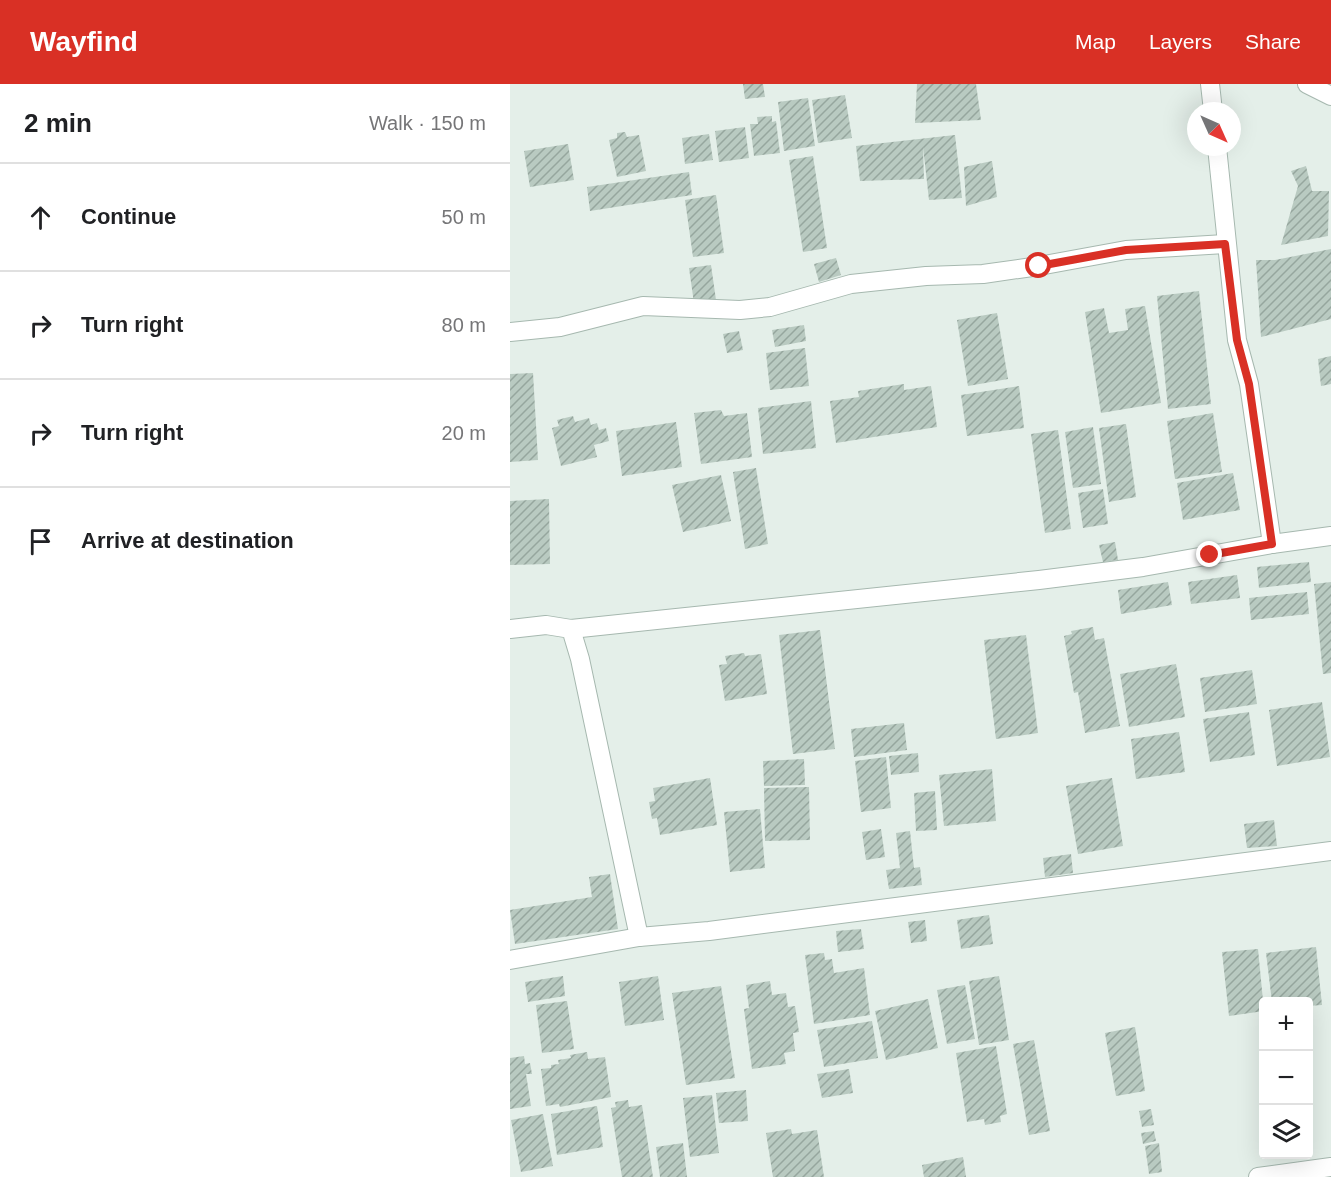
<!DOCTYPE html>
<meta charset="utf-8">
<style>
body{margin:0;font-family:Arial,sans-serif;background:#f6f6f6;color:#202124}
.controls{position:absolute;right:18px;bottom:18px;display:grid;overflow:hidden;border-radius:6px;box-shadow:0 6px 24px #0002}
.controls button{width:54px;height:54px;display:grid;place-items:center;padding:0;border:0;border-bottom:2px solid #e0e0e0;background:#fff;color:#202124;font:30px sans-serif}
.compass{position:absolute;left:677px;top:18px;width:54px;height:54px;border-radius:50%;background:#fff;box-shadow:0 6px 24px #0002;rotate:135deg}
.stop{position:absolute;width:18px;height:18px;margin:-14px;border:4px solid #d93025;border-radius:50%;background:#fff}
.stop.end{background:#d93025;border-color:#fff;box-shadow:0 2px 6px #0008}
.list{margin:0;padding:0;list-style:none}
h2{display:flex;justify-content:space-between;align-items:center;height:78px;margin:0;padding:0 24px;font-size:26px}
h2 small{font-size:20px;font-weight:400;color:#757577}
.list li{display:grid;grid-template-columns:39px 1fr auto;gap:18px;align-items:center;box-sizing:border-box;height:108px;padding:0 24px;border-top:2px solid #e0e0e0}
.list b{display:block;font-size:22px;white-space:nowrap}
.list em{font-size:20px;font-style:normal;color:#757577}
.icon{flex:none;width:33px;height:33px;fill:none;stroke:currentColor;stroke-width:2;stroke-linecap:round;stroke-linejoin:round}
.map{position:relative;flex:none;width:821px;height:1093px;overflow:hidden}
header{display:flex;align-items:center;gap:36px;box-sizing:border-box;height:84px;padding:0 30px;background:#d93025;color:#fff}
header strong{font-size:28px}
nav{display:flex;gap:33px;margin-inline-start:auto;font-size:21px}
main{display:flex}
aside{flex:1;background:#fff}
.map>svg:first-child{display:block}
.building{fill:url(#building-hatch)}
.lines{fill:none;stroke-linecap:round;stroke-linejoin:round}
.minor-casing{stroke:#a6b8af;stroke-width:20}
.minor{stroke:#fff;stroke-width:18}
.route{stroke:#d93025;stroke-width:8}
</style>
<header>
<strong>Wayfind</strong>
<nav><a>Map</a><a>Layers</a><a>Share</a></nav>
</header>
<main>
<aside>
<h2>2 min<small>Walk · 150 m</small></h2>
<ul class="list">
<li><svg class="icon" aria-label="ahead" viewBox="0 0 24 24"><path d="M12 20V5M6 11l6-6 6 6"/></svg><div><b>Continue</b></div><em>50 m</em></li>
<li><svg class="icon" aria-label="right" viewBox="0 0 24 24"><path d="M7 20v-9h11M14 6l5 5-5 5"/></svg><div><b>Turn right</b></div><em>80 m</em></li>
<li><svg class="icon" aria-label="right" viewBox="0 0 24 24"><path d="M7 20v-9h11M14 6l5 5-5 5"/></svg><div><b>Turn right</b></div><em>20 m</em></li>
<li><svg class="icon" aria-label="arrive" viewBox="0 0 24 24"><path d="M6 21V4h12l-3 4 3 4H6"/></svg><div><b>Arrive at destination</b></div></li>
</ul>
</aside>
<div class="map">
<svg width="821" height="1093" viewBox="0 0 821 1093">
<defs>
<pattern id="building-hatch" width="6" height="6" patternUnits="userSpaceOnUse" patternTransform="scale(1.5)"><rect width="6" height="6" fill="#b9cac1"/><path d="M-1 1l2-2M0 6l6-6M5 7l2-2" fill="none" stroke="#96a69e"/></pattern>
</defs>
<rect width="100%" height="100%" fill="#e4efe9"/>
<g class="building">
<polygon points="233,0 253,0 255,13 235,15"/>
<polygon points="407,0 466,0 471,36 405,39"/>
<polygon points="335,11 342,54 308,59 302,16"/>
<polygon points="298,14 305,62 274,67 268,18"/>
<polygon points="262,32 262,38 266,37 270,69 244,72 240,40 248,40 247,33"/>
<polygon points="235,43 239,74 209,78 205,47"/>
<polygon points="115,48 117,53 129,51 136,87 107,93 99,56 107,54 107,49"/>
<polygon points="199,50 203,76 175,80 172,54"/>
<polygon points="445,51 452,114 419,116 413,63 414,95 350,97 346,62"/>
<polygon points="58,60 64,96 20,103 14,67"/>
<polygon points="303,72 317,164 293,168 279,76"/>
<polygon points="482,77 487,113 456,122 454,83"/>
<polygon points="796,82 802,107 819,107 818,152 771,161 788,102 781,87"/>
<polygon points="179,88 182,111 80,127 77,103"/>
<polygon points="206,111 214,169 183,173 175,116"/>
<polygon points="821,165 821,235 751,253 746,176 765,176"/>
<polygon points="326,174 331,191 309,198 304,180"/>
<polygon points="201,181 206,216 184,219 179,184"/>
<polygon points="689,207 701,320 658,325 647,212"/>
<polygon points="635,222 651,319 591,329 575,228 594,224 599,249 618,246 615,225"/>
<polygon points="487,229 498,295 458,302 447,236"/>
<polygon points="294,241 296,257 265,263 262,246"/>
<polygon points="229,247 233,266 217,269 213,250"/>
<polygon points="295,264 299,302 260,306 256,269"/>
<polygon points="821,272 821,300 811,302 808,275"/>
<polygon points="23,289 28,376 0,378 0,290"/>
<polygon points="394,300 394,306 421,302 427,343 326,359 320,317 349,313 348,307"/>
<polygon points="509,302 514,344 457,352 451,311"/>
<polygon points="301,317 306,364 253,370 248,324"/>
<polygon points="211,326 214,332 237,329 242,373 191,380 184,329"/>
<polygon points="703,329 712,388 665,395 657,337"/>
<polygon points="63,332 65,338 79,334 81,341 87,339 89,346 96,344 99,357 84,361 87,373 51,382 42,344 49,342 47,336"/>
<polygon points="166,338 172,383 112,392 106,347"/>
<polygon points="616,340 626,413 599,418 589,344"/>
<polygon points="583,343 591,400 563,404 555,348"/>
<polygon points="548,346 561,445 535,449 521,350"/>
<polygon points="246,384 258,460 235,465 223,388"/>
<polygon points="723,389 730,426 673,436 667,399"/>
<polygon points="211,391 221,437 173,448 162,401"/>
<polygon points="593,405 598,440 573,444 568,409"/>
<polygon points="39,415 40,480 0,481 0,417"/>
<polygon points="605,458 608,476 593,478 589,461"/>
<polygon points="799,478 801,498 749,504 747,483"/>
<polygon points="727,491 730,514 681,520 678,498"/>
<polygon points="658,498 662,521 611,530 608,506"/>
<polygon points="821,498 821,589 813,590 804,500"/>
<polygon points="797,508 799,530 741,536 739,514"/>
<polygon points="583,543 585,556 594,554 610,642 575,649 568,608 564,609 554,552 562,550 561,547"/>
<polygon points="310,546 325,665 283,670 269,551"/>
<polygon points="516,551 528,649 486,655 474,556"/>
<polygon points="234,569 235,572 251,570 257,610 215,617 209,581 217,580 215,572"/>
<polygon points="666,580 675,633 619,643 610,590"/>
<polygon points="742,586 747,620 695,628 690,594"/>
<polygon points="812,618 820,673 767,682 759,626"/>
<polygon points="739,628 745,671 700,678 693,635"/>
<polygon points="394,639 397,666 344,673 341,645"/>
<polygon points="669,648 675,688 626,695 621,655"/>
<polygon points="408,669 409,688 381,691 379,672"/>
<polygon points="376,673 381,724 351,728 345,677"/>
<polygon points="294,675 295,701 254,702 253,677"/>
<polygon points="482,685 486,737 434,742 429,691"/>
<polygon points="200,694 207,741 150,751 147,734 142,735 139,718 145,717 143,704"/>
<polygon points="602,694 613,762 568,770 556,702"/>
<polygon points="299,703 300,756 255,757 254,704"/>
<polygon points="425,707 427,746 406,747 404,709"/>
<polygon points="250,725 255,784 220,788 214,728"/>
<polygon points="764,736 767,762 737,764 734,740"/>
<polygon points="371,745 375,773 356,776 352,748"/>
<polygon points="400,747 404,784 410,783 412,801 379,805 376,786 390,784 386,749"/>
<polygon points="561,770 563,789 535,793 533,774"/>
<polygon points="100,790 108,845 5,860 0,826 82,813 79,793"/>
<polygon points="479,831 483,860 451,865 447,836"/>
<polygon points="415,836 417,857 401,859 398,838"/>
<polygon points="351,845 354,865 328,868 326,847"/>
<polygon points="806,863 812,921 798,922 798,918 762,918 756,869"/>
<polygon points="748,865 754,927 719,932 712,868"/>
<polygon points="314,869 315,876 322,875 324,889 354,884 360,931 304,940 295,871"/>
<polygon points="53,892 55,912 18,918 15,898"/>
<polygon points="148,892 154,936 115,942 109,898"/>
<polygon points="489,892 499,956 469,961 459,897"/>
<polygon points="260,897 262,911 276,909 278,923 285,922 289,948 283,949 285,967 274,969 276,980 242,985 234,925 239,924 236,901"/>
<polygon points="455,901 465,955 437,960 427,906"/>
<polygon points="211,902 225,994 176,1001 162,909"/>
<polygon points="418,915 428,964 376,976 365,927"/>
<polygon points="57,917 64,965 32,969 26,921"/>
<polygon points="362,937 368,974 314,983 307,946"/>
<polygon points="625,943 635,1007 606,1012 595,949"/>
<polygon points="524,956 540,1047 519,1051 503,960"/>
<polygon points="486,962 497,1030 490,1032 491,1038 475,1041 474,1035 457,1038 446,969"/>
<polygon points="77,968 78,975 95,973 101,1013 50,1023 49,1020 36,1022 31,985 41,984 41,981 49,980 48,976 61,974 60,971"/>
<polygon points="14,972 15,980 20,979 22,990 16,990 21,1022 0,1025 0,974"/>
<polygon points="339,985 343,1009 312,1014 307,990"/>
<polygon points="236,1006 238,1037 209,1039 206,1009"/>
<polygon points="202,1011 209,1069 180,1073 173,1014"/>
<polygon points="118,1016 119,1023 132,1021 143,1093 112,1093 101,1024 106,1023 105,1018"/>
<polygon points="87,1022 93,1063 47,1071 41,1030"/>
<polygon points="641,1025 644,1041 632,1043 629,1027"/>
<polygon points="33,1030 43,1082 11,1088 1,1036"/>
<polygon points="281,1045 282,1050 307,1046 314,1093 263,1093 256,1049"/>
<polygon points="644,1047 646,1057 633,1060 631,1049"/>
<polygon points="173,1059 177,1093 150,1093 146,1063"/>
<polygon points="649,1059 652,1088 639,1090 635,1062"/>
<polygon points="453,1073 456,1093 414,1093 412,1081"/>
</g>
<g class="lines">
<defs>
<g id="minor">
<polyline points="700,0 703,27"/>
<polyline points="797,0 821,12"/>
<polyline points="707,63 727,256 739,300 762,460"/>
<polyline points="0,248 50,243 133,222 230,226 260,223 341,200 416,192 473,190 529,182 616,166 715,160"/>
<polyline points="0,545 36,541 61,545 70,575 129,853"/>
<polyline points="61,545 529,496 633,483 762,460 821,452"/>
<polyline points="0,876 129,853 199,847 821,767"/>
<polyline points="748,1093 821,1083"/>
</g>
</defs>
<use href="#minor" class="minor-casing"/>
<use href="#minor" class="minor"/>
</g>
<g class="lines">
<polyline class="route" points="529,182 616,166 715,160 727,256 739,300 762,460 700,471"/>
</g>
</svg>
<div class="controls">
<button>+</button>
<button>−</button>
<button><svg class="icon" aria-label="layers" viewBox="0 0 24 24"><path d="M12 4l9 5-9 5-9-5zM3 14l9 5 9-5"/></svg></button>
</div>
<svg class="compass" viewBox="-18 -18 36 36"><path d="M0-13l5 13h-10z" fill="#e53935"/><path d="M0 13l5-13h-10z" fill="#757577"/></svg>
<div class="stop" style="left:529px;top:182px"></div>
<div class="stop end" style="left:700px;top:471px"></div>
</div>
</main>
